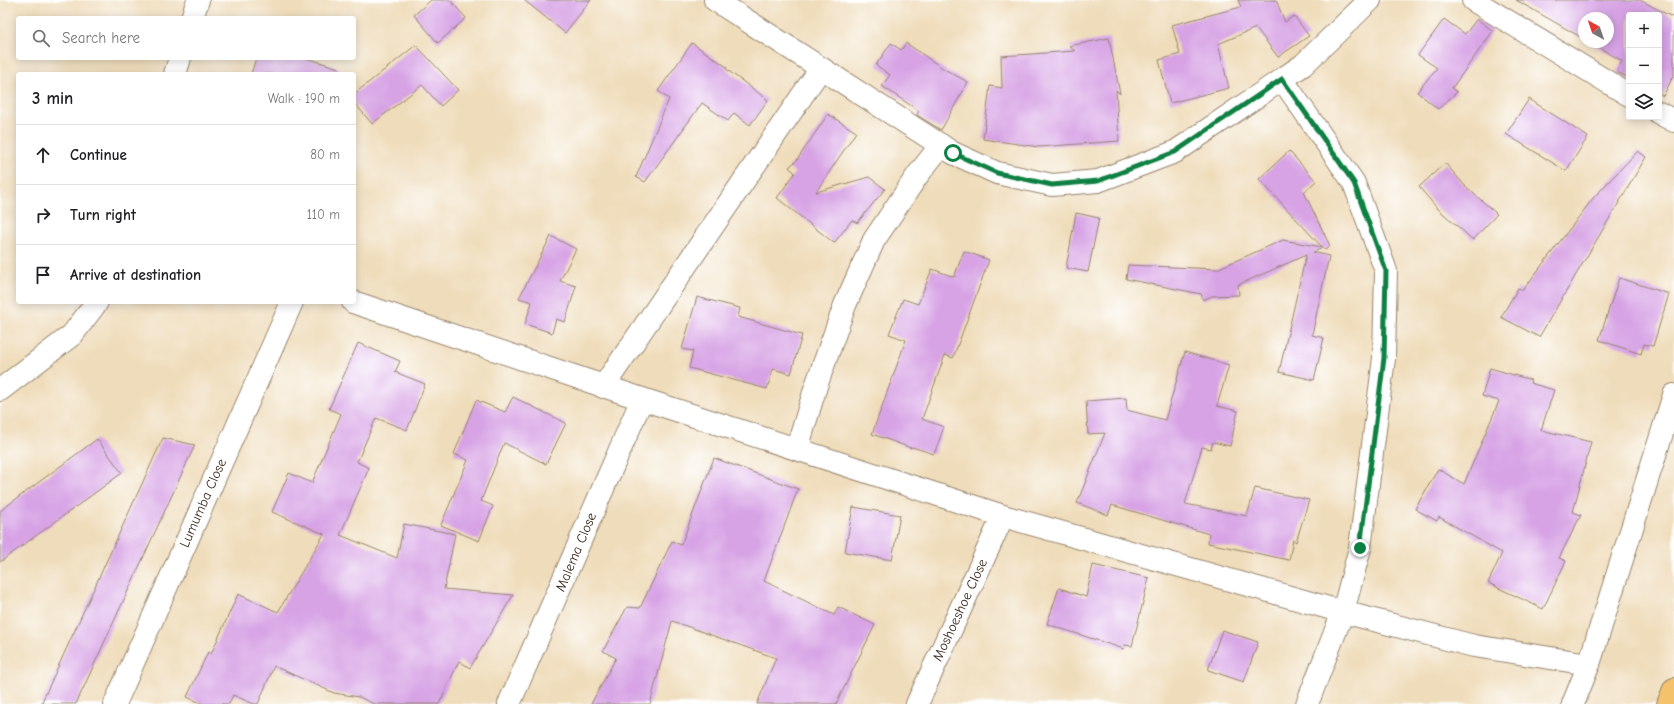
<!DOCTYPE html>
<meta charset="utf-8">
<style>
body{margin:0;font-family:"Comic Neue",sans-serif;background:#f6f6f6;color:#202124}
.controls{position:absolute;right:12px;top:12px;display:grid;overflow:hidden;border-radius:4px;box-shadow:0 2px 10px #0003}
.controls button{width:36px;height:36px;display:grid;place-items:center;padding:0;border:0;border-bottom:1px solid #e0e0e0;background:#fff;color:#202124;font:20px sans-serif}
.compass{position:absolute;left:1578px;top:12px;width:36px;height:36px;border-radius:50%;background:#fff;box-shadow:0 2px 10px #0003;rotate:320deg}
.stop{position:absolute;width:12px;height:12px;margin:-9px;border:3px solid #0b8043;border-radius:50%;background:#fff}
.stop.end{background:#0b8043;border-color:#fff;box-shadow:0 1px 4px #0008}
.list{margin:0;padding:0;list-style:none}
h2{display:flex;justify-content:space-between;align-items:center;height:52px;margin:0;padding:0 16px;font-size:17px}
h2 small{font-size:13px;font-weight:400;color:#757577}
.list li{display:grid;grid-template-columns:26px 1fr auto;gap:12px;align-items:center;box-sizing:border-box;height:60px;padding:0 16px;border-top:1px solid #e0e0e0}
.list b{display:block;font-size:15px;white-space:nowrap}
.list em{font-size:13px;font-style:normal;color:#757577}
.icon{flex:none;width:22px;height:22px;fill:none;stroke:currentColor;stroke-width:2;stroke-linecap:round;stroke-linejoin:round}
.map{position:relative;flex:none;width:1674px;height:704px;overflow:hidden}
.search{position:absolute;background:#fff;box-shadow:0 2px 10px #0003;left:16px;top:16px;width:340px;height:44px;display:flex;align-items:center;gap:10px;box-sizing:border-box;padding:0 14px;border-radius:4px;color:#757577;font-size:15px}
.panel{position:absolute;background:#fff;box-shadow:0 2px 10px #0003;left:16px;top:72px;width:340px;height:232px;border-radius:4px}
.map>svg:first-child{display:block}
.building{fill:#d7a3e5}
.lines{fill:none;stroke-linecap:round;stroke-linejoin:round}
.minor-casing{stroke:#95836c;stroke-width:24}
.major-casing{stroke:#95836c;stroke-width:24}
.minor{stroke:#fff;stroke-width:22}
.major{stroke:#f4c26a;stroke-width:22}
.route{stroke:#0b8043;stroke-width:5}
.labels{text-anchor:middle;dominant-baseline:central;stroke-width:3.5;stroke-linejoin:round;paint-order:stroke}
.street-label{font-size:14px;fill:#3b2a1e;stroke:#fff}
</style>
<div class="map">
<svg width="1674" height="704" viewBox="0 0 1674 704">
<rect width="100%" height="100%" fill="#fff"/>
<filter id="ink" filterUnits="userSpaceOnUse"><feTurbulence type="fractalNoise" baseFrequency=".025" numOctaves="2"/><feDisplacementMap in="SourceGraphic" scale="8" xChannelSelector="R" yChannelSelector="G"/><feConvolveMatrix kernelMatrix="1 2 1 2 8 2 1 2 1" color-interpolation-filters="sRGB"/></filter>
<filter id="wash" filterUnits="userSpaceOnUse"><feTurbulence type="fractalNoise" baseFrequency=".012" numOctaves="4" result="noise"/><feDisplacementMap in="SourceGraphic" scale="16" xChannelSelector="R" yChannelSelector="G"/><feGaussianBlur stdDeviation="0.9" result="paint"/><feColorMatrix in="noise" values="0 0 0 0 0 0 0 0 0 0 0 0 0 0 0 0 0 1.4 0 .05"/><feComposite in="paint" operator="in"/></filter>
<g filter="url(#wash)">
<rect width="100%" height="100%" fill="#efdcba"/>
<g id="blocks">
<g class="building">
<polygon points="431,0 450,0 466,18 438,43 414,15"/>
<polygon points="524,0 591,0 565,33"/>
<polygon points="1238,0 1276,0 1285,22 1294,16 1309,36 1278,57 1256,28 1218,44 1229,88 1170,103 1159,60 1180,54 1172,25 1241,7"/>
<polygon points="1516,0 1640,0 1674,18 1674,75 1663,96 1659,93 1659,15 1629,15 1629,78 1617,72 1622,61 1589,42 1608,42 1608,18 1584,18 1584,39"/>
<polygon points="1444,19 1465,34 1477,19 1493,31 1452,88 1457,92 1438,109 1417,92 1437,68 1418,55"/>
<polygon points="1109,38 1120,94 1116,90 1119,141 1039,147 983,139 990,86 1002,88 1001,56 1075,51 1069,46"/>
<polygon points="692,43 727,67 726,69 768,100 750,125 734,113 728,121 702,103 645,182 636,177 669,99 658,91"/>
<polygon points="891,43 901,50 906,43 944,69 968,82 941,130 917,115 919,111 882,86 890,75 876,65"/>
<polygon points="416,45 458,90 441,106 422,85 372,124 354,102 354,94"/>
<polygon points="256,58 306,58 339,68 338,74 251,74"/>
<polygon points="1529,99 1588,137 1566,171 1506,134"/>
<polygon points="828,114 856,132 816,192 869,177 885,189 857,223 852,220 834,243 777,198 795,173 789,167 797,160"/>
<polygon points="1289,151 1316,181 1304,192 1330,246 1325,250 1323,248 1313,252 1329,256 1312,335 1324,338 1314,380 1279,372 1306,255 1238,285 1239,295 1212,296 1203,300 1201,294 1126,279 1128,265 1217,269 1283,240 1322,247 1259,179"/>
<polygon points="1638,151 1646,157 1539,337 1501,317 1518,288 1523,290 1594,197"/>
<polygon points="1445,163 1466,187 1497,214 1473,240 1437,208 1419,187"/>
<polygon points="1076,213 1099,218 1088,272 1066,268"/>
<polygon points="551,236 576,249 560,281 576,286 565,322 556,319 552,333 525,324 532,302 519,298"/>
<polygon points="964,251 989,260 953,358 945,355 922,419 944,427 934,454 912,447 911,448 872,434 906,340 889,334 903,299 918,304 932,269 954,277"/>
<polygon points="1619,278 1669,294 1653,346 1644,344 1641,354 1599,340"/>
<polygon points="697,297 740,308 738,317 802,335 791,374 773,369 767,389 689,368 693,351 682,349"/>
<polygon points="358,343 400,361 395,372 425,384 407,430 376,418 357,462 369,468 340,535 397,558 404,524 455,534 444,589 513,595 470,668 459,661 439,704 374,704 359,697 334,693 274,666 258,704 254,704 233,695 229,704 203,704 187,697 208,652 211,654 238,594 278,612 324,534 272,512 289,473 312,483 341,414 329,409"/>
<polygon points="1185,352 1229,365 1217,406 1238,411 1230,446 1213,442 1211,449 1202,447 1185,504 1247,516 1255,488 1309,500 1296,542 1293,540 1289,560 1208,543 1209,534 1112,505 1108,515 1077,503 1105,433 1088,434 1086,401 1126,398 1127,410 1165,420"/>
<polygon points="1490,368 1531,380 1530,383 1554,390 1541,430 1591,442 1573,512 1581,515 1559,558 1566,561 1543,609 1488,583 1502,553 1439,517 1437,521 1415,509 1438,469 1464,484 1499,401 1482,396"/>
<polygon points="513,397 566,423 546,464 504,443 481,501 493,506 479,541 441,525 468,460 454,454 476,400 505,412"/>
<polygon points="163,438 195,445 76,704 41,704"/>
<polygon points="97,439 122,473 0,562 0,511"/>
<polygon points="714,458 798,489 764,581 834,615 838,607 875,625 836,704 757,704 776,658 672,621 650,704 591,704 616,658 603,651 627,607 640,608 672,541 681,545"/>
<polygon points="853,507 900,515 892,560 845,552"/>
<polygon points="1093,565 1149,578 1132,646 1125,645 1124,649 1047,624 1059,588 1086,597"/>
<polygon points="1222,630 1258,642 1244,682 1208,670"/>
</g>
</g>
</g>
<g filter="url(#ink)">
<use href="#blocks" fill-opacity="0" stroke="#95836c" stroke-width="1"/>
<g class="lines">
<defs>
<g id="minor">
<polyline points="715,0 953,153 997,173 1052,185 1098,181 1175,152 1303,65 1370,0"/>
<polyline points="1473,0 1629,95"/>
<polyline points="192,18 198,0"/>
<polyline points="175,74 180,58"/>
<polyline points="1282,79 1354,183 1386,271 1384,358 1360,548 1343,612 1307,704"/>
<polyline points="1659,113 1674,121"/>
<polyline points="353,302 642,399 1003,516 1343,612 1474,646 1589,664"/>
<polyline points="603,387 821,68"/>
<polyline points="0,390 72,335 97,302"/>
<polyline points="797,449 816,386 845,305 874,240 917,176 941,145"/>
<polyline points="115,704 292,302"/>
<polyline points="509,704 642,399"/>
<polyline points="917,704 1003,516"/>
<polyline points="1573,704 1589,664 1674,395"/>
</g>
<polyline id="major" points="1668,704 1674,689"/>
</defs>
<use href="#minor" class="minor-casing"/>
<use href="#major" class="major-casing"/>
<use href="#minor" class="minor"/>
<use href="#major" class="major"/>
</g>
</g>
<g class="lines" filter="url(#ink)">
<polyline class="route" points="953,153 997,173 1052,185 1098,181 1175,152 1282,79 1354,183 1386,271 1384,358 1360,548"/>
</g>
<g class="labels">
<g class="street-label">
<text transform="translate(203 503) rotate(-66)">Lumumba Close</text>
<text transform="translate(576 552) rotate(-67)">Malema Close</text>
<text transform="translate(960 610) rotate(-65)">Moshoeshoe Close</text>
</g>
</g>
</svg>
<div class="controls">
<button>+</button>
<button>−</button>
<button><svg class="icon" aria-label="layers" viewBox="0 0 24 24"><path d="M12 4l9 5-9 5-9-5zM3 14l9 5 9-5"/></svg></button>
</div>
<svg class="compass" viewBox="-18 -18 36 36"><path d="M0-13l5 13h-10z" fill="#e53935"/><path d="M0 13l5-13h-10z" fill="#757577"/></svg>
<div class="stop" style="left:953px;top:153px"></div>
<div class="stop end" style="left:1360px;top:548px"></div>
<div class="search"><svg class="icon" aria-label="search" viewBox="0 0 24 24"><circle cx="10" cy="10" r="6"/><path d="M15 15l6 6"/></svg>Search here</div>
<section class="panel">
<h2>3 min<small>Walk · 190 m</small></h2>
<ul class="list">
<li><svg class="icon" aria-label="ahead" viewBox="0 0 24 24"><path d="M12 20V5M6 11l6-6 6 6"/></svg><div><b>Continue</b></div><em>80 m</em></li>
<li><svg class="icon" aria-label="right" viewBox="0 0 24 24"><path d="M7 20v-9h11M14 6l5 5-5 5"/></svg><div><b>Turn right</b></div><em>110 m</em></li>
<li><svg class="icon" aria-label="arrive" viewBox="0 0 24 24"><path d="M6 21V4h12l-3 4 3 4H6"/></svg><div><b>Arrive at destination</b></div></li>
</ul>
</section>
</div>
